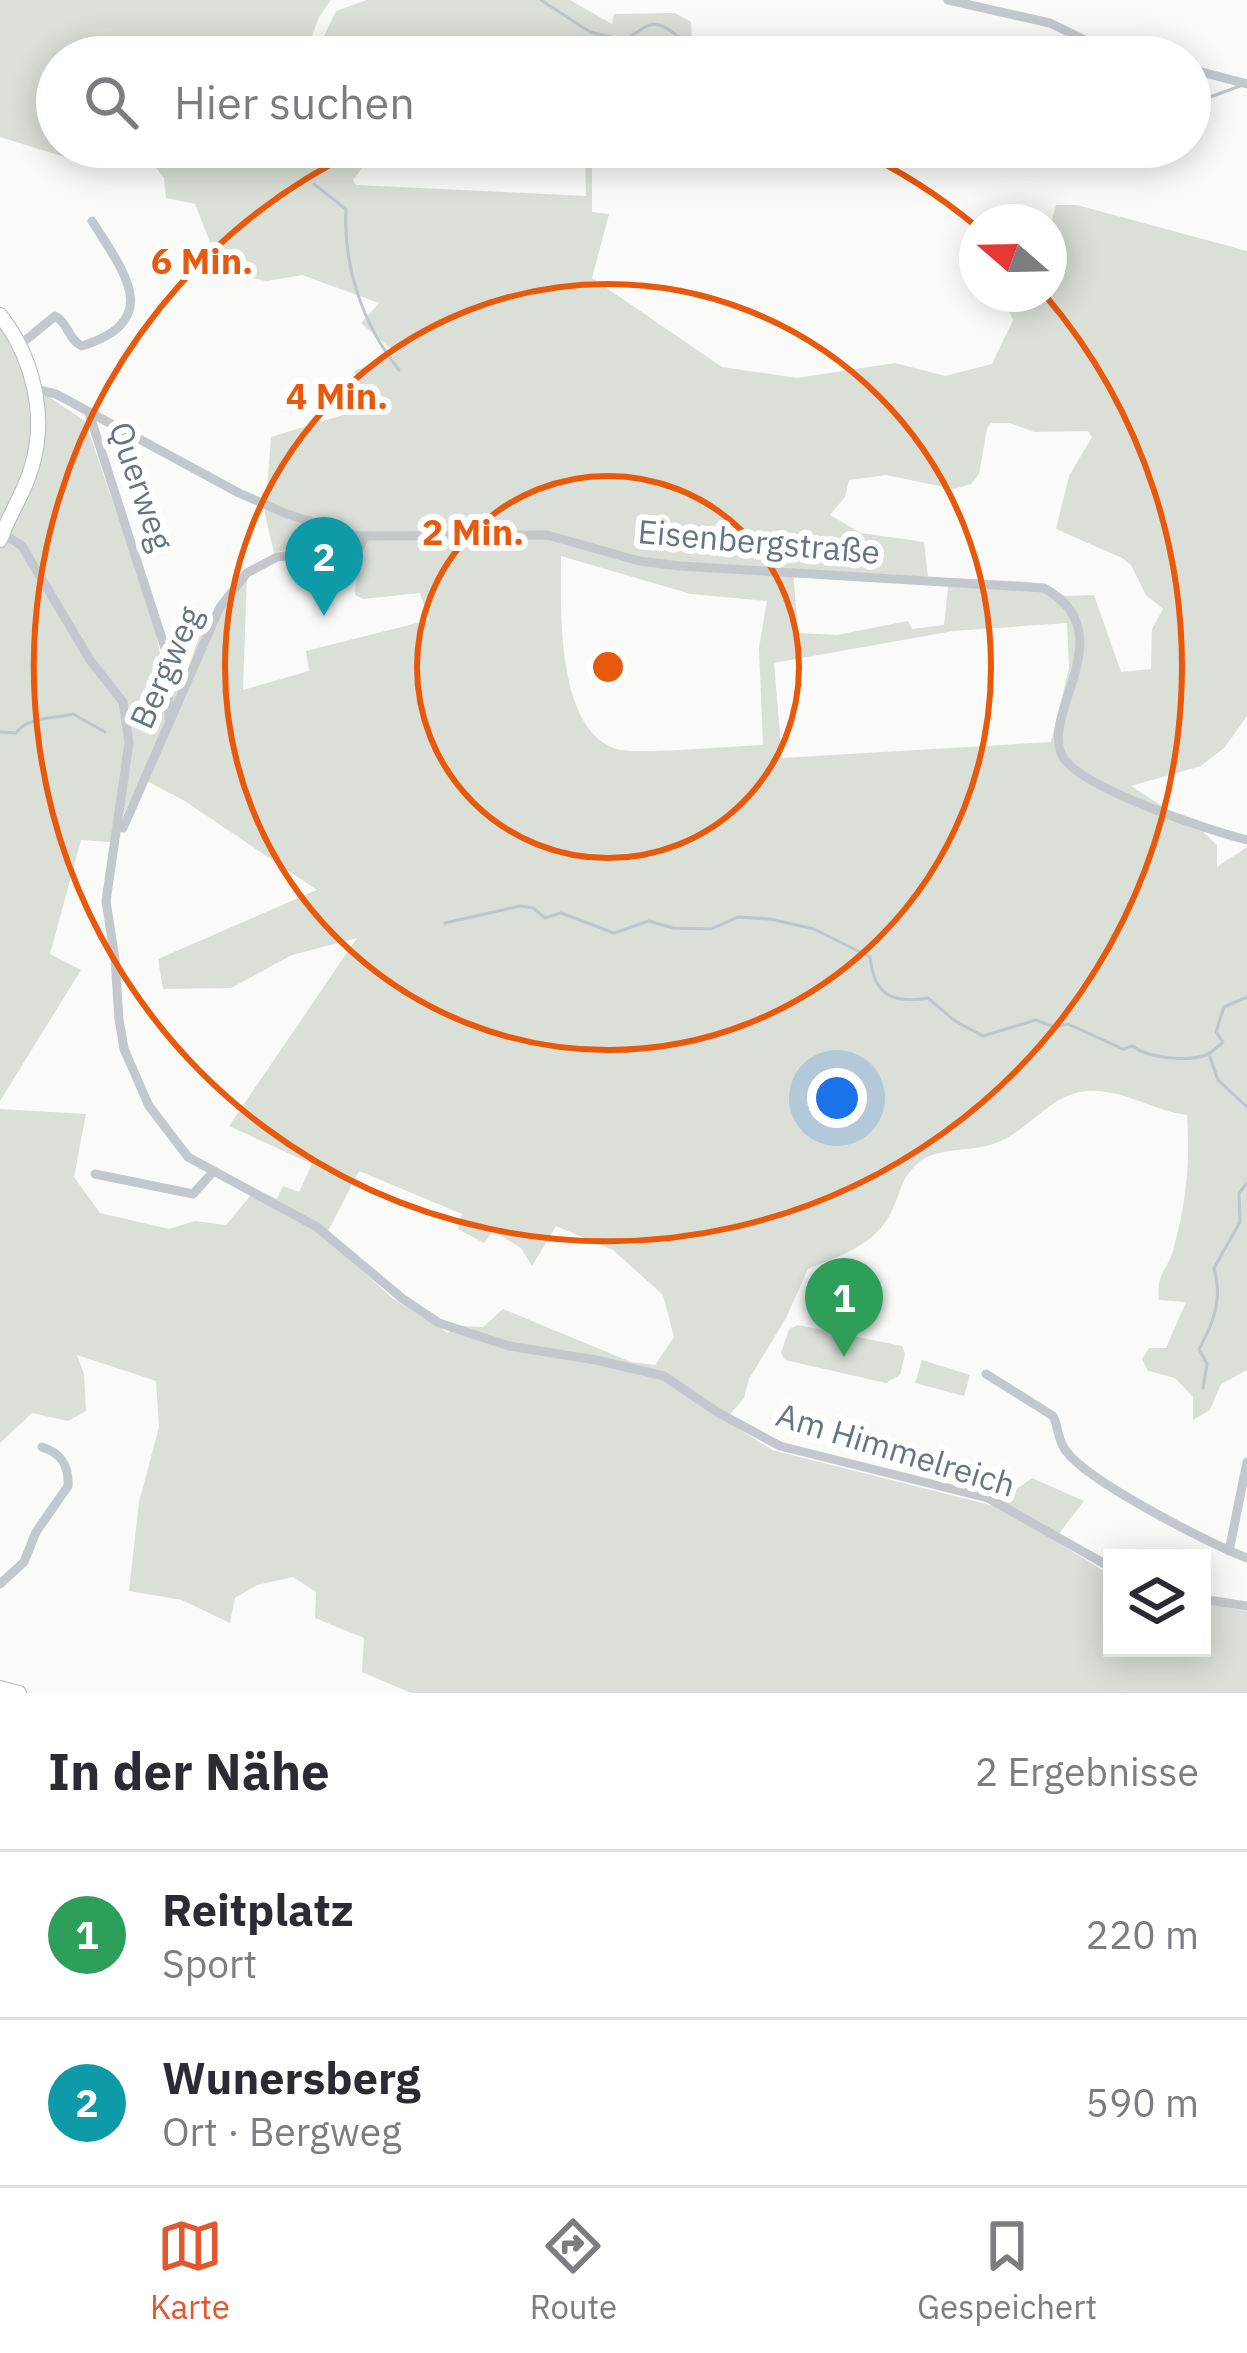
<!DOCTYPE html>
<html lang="de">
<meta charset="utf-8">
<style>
body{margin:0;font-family:"IBM Plex Sans",sans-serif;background:#f2f2f3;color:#2b2b33}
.controls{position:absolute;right:36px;bottom:36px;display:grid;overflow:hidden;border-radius:0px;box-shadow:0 6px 30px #0003}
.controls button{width:108px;height:108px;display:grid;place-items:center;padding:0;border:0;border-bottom:3px solid #e1e1e2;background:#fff;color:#2b2b33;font:60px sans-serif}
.compass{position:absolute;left:959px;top:204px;width:108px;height:108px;border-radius:50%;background:#fff;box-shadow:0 6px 30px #0003;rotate:290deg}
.you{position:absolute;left:837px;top:1098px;width:42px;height:42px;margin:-30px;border:9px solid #fff;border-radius:50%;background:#1a73e8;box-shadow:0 0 0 18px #1a73e833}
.badge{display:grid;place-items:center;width:78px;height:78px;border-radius:50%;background:#e4572e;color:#fff;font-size:39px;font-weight:700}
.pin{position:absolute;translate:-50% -99px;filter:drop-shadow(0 3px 6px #0008)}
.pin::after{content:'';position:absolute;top:63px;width:42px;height:36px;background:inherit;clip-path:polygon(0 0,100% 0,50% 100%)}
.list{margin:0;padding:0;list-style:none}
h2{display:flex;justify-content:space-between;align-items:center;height:156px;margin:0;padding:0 48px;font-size:51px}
h2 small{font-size:39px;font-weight:400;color:#7c7c81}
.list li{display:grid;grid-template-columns:78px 1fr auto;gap:36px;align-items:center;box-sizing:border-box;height:168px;padding:0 48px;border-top:3px solid #e1e1e2}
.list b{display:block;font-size:45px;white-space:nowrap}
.list p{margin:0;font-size:39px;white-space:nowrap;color:#7c7c81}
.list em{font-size:39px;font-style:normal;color:#7c7c81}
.icon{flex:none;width:66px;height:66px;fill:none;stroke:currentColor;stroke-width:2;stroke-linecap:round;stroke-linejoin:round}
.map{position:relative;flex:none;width:1247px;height:1693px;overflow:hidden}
.search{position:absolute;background:#fff;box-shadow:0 6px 30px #0003;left:36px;right:36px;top:36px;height:132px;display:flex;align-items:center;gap:30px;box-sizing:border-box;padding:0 42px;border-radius:66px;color:#7c7c81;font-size:45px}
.sheet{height:492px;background:#fff}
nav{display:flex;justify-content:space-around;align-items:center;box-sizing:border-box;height:168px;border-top:3px solid #e1e1e2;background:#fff;font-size:33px;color:#7c7c81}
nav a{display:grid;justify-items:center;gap:6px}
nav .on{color:#e4572e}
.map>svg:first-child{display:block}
.green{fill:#dadfd7;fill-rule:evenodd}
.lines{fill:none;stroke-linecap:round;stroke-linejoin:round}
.stream{stroke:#bbc7cb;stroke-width:3}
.secondary-casing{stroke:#b3babf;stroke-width:16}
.street{stroke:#c3c8cc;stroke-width:9}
.secondary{stroke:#fff;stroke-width:14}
.ring{fill:none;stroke:#e8590c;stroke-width:6}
.labels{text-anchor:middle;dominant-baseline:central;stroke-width:12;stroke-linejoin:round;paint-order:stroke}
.street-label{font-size:33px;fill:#657683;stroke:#fff}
.centre{fill:#e8590c;stroke:#fff;stroke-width:6}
.ring-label{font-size:36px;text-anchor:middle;font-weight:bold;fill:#e8590c;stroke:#fff;stroke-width:12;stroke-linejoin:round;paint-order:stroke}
</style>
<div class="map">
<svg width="1247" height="1693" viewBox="0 0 1247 1693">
<rect width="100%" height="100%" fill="#fafaf8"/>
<g class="green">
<path d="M0,0H331L319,17L304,57H57V147H378L353,180L356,185L586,196L585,147H592V212L609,214L592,278L722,367L797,378L895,363L945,376L992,364L1013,320L1001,294H1049V231L1056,205H1077L1247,251V716L1225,747L1201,766L1131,786L1171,812L1205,825L1204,833L1217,845V867L1247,847V1370L1221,1384L1210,1410L1193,1420V1397L1175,1378L1148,1371L1142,1359L1149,1348H1166L1186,1302L1159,1300C1156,1272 1168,1271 1174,1247C1187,1199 1190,1164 1187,1115C1152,1111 1117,1085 1080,1092C1046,1099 1025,1134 993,1144C973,1151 938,1148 922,1160C898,1179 903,1191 890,1214C873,1247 840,1255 808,1269L786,1318L749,1379L744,1398L725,1420L772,1450L994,1506L1032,1478L1084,1501L1054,1540L1112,1576V1648H1202V1603L1247,1611V1693H411L362,1672L364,1638L315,1618L316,1592L293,1577L257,1585L235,1598L230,1623L182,1600L129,1591L139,1502L159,1427L156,1381L77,1355L84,1374L86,1411L68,1421L32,1413L0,1443V1109L86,1114L74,1177L100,1213L169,1229L195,1221L226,1225L256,1189L277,1199L283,1186L299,1192L312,1164L229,1126L357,938L292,955L231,988L163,989L158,959L317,890L183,800L141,778L110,842L81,840L50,954L81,970L0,1101V325L37,389L85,421L154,622L164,676L182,686L199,637L247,574L243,690L309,671L306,651L429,620L420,593L363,599L355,595L360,534L353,532L274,553L265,514L271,437L369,407L354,371L397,354L361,323L379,303L302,275L267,281L222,273L195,204L166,198L164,178L147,156L87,164L0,137ZM991,423H1010L1034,432L1088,431L1092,437L1069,476L1056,529L1122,558L1131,565L1146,595L1163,609L1152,629L1151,669L1121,672L1094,595L1065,596L1031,582L949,578L944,625L912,629L908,621L837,635L798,633L793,571L928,577L924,542L861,533L830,515L845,497L849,480L886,475L954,489L971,484L979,474L987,429ZM561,556L691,594L767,601L759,648L763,745C735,746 636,755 616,749C555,728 561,607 561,556ZM1067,623L1069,668L1051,742L782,758L774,663L953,631ZM359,1171L462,1214L458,1229L484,1243L493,1231L521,1248L532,1266L556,1226L613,1250L663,1295L674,1337L655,1365L631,1362L503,1309L483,1327L458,1326L448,1333L392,1298L325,1237Z"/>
<polygon points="367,0 570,0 612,24 614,14 675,13 691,22 692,37 791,57 663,57 611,50 604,57 596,57 596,50 462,39 447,57 314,57 336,11"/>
<polygon points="798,1325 902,1346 905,1354 900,1375 886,1383 785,1360 781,1353 789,1329"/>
<polygon points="922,1360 970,1375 964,1396 915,1383"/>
</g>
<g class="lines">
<g class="stream">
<path d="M541,0L590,32L623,40C633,37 640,28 650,25C668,20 686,48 702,55L705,47L731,57"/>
<polyline points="749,57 776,51 783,57"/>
<polyline points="945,57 949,48 957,47 973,57 977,48 991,49 1016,40 1029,57"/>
<polyline points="1190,100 1202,100 1240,86"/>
<path d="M314,184L346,209C343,267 363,325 399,370"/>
<path d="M0,732L16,733C28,716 54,719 73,714L105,732"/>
<path d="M445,923L520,906L533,908L545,918L561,913L614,933L649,921L673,928L711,929L738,917L770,919L814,929L870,957C874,995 892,1004 928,998L955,1021L983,1036L1036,1020L1054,1027L1068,1024L1123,1049L1133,1046C1147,1058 1188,1062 1206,1055C1212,1053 1218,1046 1223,1042L1216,1032L1224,1007L1247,997"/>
<polyline points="1210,1057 1218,1080 1247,1107"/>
<path d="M1203,1388L1207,1364L1199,1349C1214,1322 1223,1299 1214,1268L1240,1222L1239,1193L1247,1183"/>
</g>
<defs>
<g id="secondary">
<path d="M0,315C33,357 48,417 31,469C24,494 8,516 0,540"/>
<polyline points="0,1688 19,1693"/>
</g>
</defs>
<use href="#secondary" class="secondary-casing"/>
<g class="street">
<polyline points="948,0 1050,23 1097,46 1129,57"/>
<polyline points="1190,69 1247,84"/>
<path d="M21,344L55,316C68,322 68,340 82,346C165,320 123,271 92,221"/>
<path d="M35,389L56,394L239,493L287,514L358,536L547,535L639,561L680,566L1044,588C1126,633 1038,714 1063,757C1081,788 1210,831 1247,840"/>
<polyline points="89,413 166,651 169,719"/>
<polyline points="2,533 22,546 90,660 123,702 129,743 106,901 115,959 119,1019 124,1049 149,1106 188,1157 317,1227 403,1299 439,1323 509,1346 596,1360 664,1376 717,1412 780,1446 988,1498 1112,1568"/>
<polyline points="123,828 220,607 247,573 277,557 360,547 364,538"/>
<polyline points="95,1174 193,1194 212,1173"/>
<path d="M986,1374L1053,1416C1059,1428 1057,1439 1066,1451C1090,1483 1207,1542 1247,1558"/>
<polyline points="1229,1551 1247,1462"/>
<path d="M0,1584L24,1562L36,1532L68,1486C69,1465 61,1453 42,1447"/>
<polyline points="1202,1599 1247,1606"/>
</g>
<use href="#secondary" class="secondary"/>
</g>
<g class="ring">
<circle cx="608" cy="667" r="191"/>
<circle cx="608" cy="667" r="383"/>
<path d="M855 149A574 574 0 0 1 977 227M1044 294A574 574 0 1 1 361 149"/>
</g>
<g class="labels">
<g class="street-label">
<text transform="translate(142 486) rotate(71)">Querweg</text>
<text transform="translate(759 541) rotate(5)">Eisenbergstraße</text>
<text transform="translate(165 667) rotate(-66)">Bergweg</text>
<text transform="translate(896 1449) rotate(17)">Am Himmelreich</text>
</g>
</g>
<circle cx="608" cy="667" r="18" class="centre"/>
<g class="ring-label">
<text x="202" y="274">6 Min.</text>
<text x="337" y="409">4 Min.</text>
<text x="473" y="545">2 Min.</text>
</g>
</svg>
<div class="controls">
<button><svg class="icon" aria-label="layers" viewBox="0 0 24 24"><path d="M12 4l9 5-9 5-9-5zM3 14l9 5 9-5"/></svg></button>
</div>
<svg class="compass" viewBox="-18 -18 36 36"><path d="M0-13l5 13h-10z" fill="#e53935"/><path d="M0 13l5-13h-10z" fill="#7c7c81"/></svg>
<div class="you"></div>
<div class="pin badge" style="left:844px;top:1357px;background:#2e9e5b">1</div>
<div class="pin badge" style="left:324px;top:616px;background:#0f9aa8">2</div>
<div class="search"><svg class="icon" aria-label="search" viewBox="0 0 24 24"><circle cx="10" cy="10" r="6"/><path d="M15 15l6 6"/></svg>Hier suchen</div>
</div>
<section class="sheet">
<h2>In der Nähe<small>2 Ergebnisse</small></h2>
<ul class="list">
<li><span class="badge" style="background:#2e9e5b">1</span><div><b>Reitplatz</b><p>Sport</p></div><em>220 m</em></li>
<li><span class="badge" style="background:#0f9aa8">2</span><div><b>Wunersberg</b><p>Ort · Bergweg</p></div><em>590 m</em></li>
</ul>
</section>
<nav>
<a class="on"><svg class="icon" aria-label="map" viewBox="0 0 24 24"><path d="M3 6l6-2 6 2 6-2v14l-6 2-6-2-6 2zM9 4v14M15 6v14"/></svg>Karte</a>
<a><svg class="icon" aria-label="directions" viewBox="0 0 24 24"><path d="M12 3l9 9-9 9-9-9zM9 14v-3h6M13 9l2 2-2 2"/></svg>Route</a>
<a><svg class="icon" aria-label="saved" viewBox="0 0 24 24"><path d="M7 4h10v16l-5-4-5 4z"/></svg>Gespeichert</a>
</nav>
